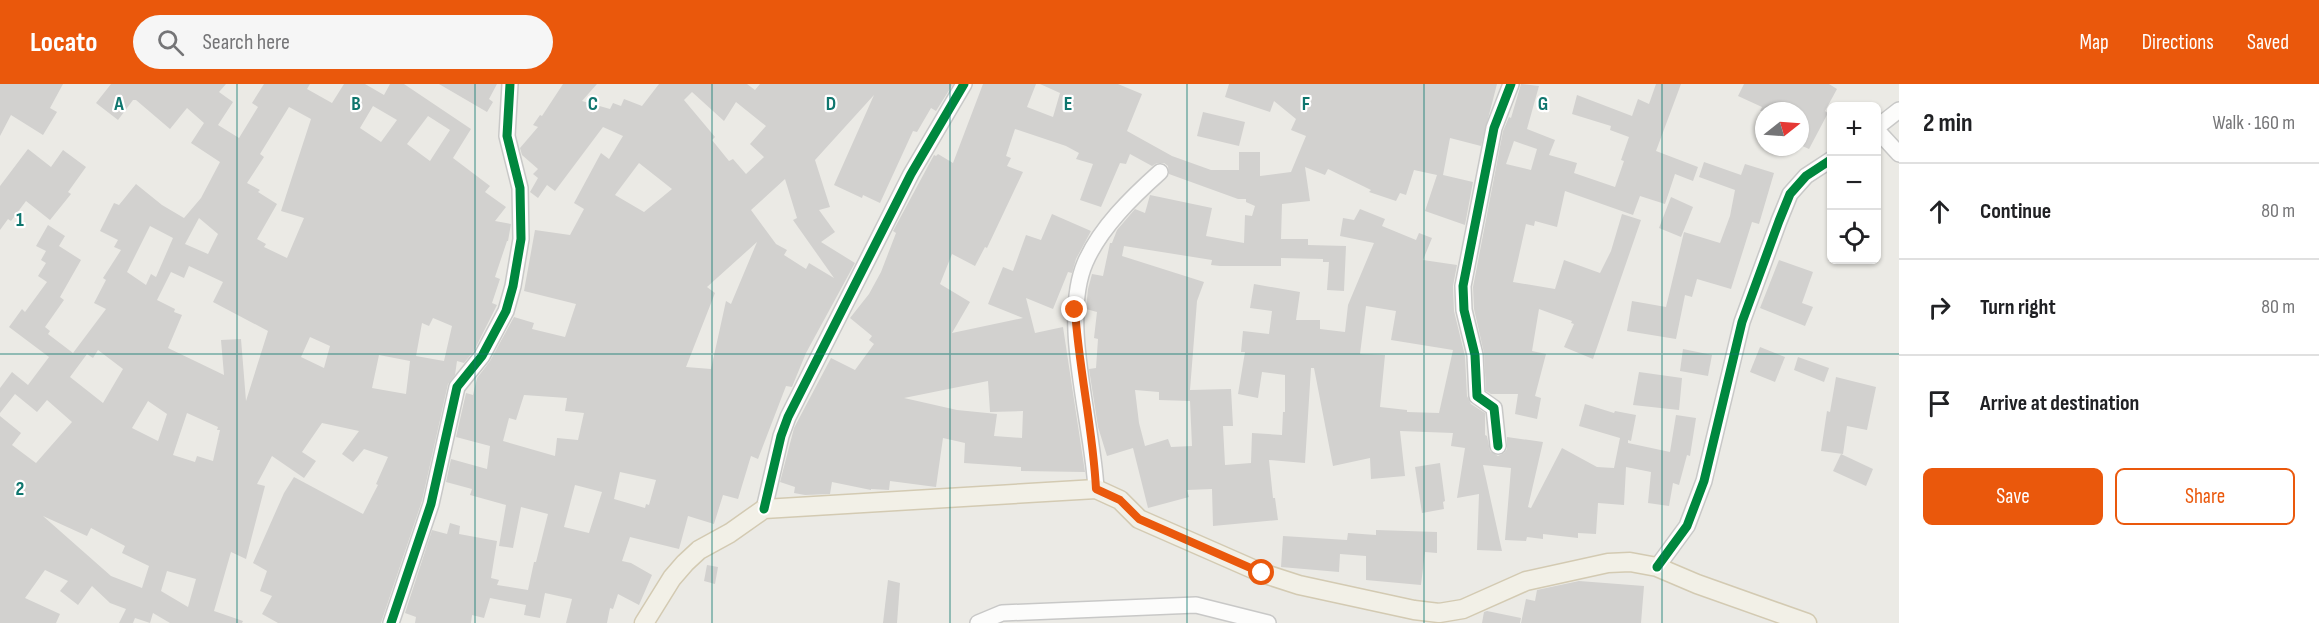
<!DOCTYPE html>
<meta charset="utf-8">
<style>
body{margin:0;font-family:"Sofia Sans Condensed",sans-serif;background:#f6f6f6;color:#202124}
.controls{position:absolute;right:18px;top:18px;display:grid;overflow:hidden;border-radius:9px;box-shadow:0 2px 4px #0004}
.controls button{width:54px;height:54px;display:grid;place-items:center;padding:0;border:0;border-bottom:2px solid #e0e0e0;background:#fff;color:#202124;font:30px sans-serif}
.compass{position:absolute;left:1755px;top:18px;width:54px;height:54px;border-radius:50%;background:#fff;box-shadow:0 2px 4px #0004;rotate:73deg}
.stop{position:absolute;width:18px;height:18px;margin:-14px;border:4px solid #ea580c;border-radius:50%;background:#fff}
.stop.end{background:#ea580c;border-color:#fff;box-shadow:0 2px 6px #0008}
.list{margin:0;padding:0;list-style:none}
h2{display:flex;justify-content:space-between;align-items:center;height:78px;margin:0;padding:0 24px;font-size:26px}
h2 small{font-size:20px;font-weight:400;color:#757577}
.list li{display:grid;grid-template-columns:39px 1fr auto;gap:18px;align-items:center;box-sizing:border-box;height:96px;padding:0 24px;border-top:2px solid #e0e0e0}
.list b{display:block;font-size:22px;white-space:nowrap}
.list em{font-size:20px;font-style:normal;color:#757577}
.actions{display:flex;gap:12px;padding:18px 24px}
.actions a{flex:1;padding:14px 0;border:2px solid #ea580c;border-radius:9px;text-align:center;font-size:21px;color:#ea580c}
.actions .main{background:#ea580c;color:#fff}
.icon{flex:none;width:33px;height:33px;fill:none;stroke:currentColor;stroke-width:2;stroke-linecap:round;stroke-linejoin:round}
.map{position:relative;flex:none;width:1899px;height:539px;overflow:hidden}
header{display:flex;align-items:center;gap:36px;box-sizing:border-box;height:84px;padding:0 30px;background:#ea580c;color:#fff}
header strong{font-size:28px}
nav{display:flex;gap:33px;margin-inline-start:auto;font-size:21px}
.search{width:420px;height:54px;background:#f6f6f6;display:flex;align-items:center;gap:15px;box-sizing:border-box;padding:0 21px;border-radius:33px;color:#757577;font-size:22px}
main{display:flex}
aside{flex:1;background:#fff}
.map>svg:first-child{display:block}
.building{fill:#d2d1cf;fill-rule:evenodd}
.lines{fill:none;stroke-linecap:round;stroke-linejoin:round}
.minor-casing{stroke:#c8c8c7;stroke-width:18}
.major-casing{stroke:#d3cab2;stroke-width:21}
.minor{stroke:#fcfcfb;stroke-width:15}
.major{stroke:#f2f0e7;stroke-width:18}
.cycleway-casing{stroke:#fff;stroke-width:13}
.cycleway{stroke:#00873e;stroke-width:9}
.route{stroke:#ea580c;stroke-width:8}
.grid{fill:none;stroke:#0f766e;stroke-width:1.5;stroke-opacity:0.55}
.grid-label{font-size:20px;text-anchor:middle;font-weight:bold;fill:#0f766e;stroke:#fff;stroke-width:4.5;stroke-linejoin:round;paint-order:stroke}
</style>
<header>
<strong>Locato</strong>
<div class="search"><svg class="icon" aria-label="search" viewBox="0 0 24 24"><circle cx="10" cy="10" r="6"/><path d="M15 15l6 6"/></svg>Search here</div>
<nav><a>Map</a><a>Directions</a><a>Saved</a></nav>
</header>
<main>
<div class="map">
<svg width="1899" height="539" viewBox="0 0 1899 539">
<rect width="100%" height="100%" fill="#ebeae5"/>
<g class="building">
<polygon points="0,0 63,0 50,24 57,28 43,51 11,31 0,52"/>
<path d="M111,0H226L219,8L233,18L218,41L239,54L258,23L252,19L264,0H310L307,5L332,19L344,0H365L384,11L390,0H404L471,45L453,74L490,102L485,108L506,123L495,137L511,140L508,157H507L495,193L500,195L492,219L497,221L474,267L464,279L457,277L455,291L448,300L422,417L381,539H278L262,530L272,512L260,507L267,487L253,479L284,409L294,393L363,430L378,401L376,400L388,373L364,365L353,378L342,370L359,347L322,339L302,368L316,377L304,394L272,372L257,400L265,402L246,475L231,468L214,527L243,537L242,539H170L153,529L150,539L135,534L133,539H119L126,525L110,519L92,502L78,521L60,507L68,497L45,486L25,514L60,530L56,539H0V332L21,349L12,361L36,379L72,338L47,316L37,328L15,310L0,329V304L12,288L28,301L49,273L9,243L22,225L25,228L47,198L38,192L46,179L41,176L46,167L36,162L48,141L65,152L59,162L81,176L60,213L64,216L45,243L50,247L48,250L73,269L106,225L94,219L106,196L103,194L121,166L114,163L118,156L100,147L114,119L119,121L136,100L162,121L184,134L201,114L220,78L191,59L204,39L187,24L170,45L136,16H133L118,36L96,19ZM373,22L397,36L381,58L360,44ZM289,23L311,35L281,127L304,134L287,174L264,163L266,160L257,155L277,120L258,108L260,106L247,99L264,73L260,70ZM428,32L450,46L430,77L407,60ZM199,134L218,150L208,170L185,160ZM150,142L173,154L156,193L151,190L146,201L127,188ZM189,182L223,198L213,218L268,247L246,317L241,255L221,256L224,291L168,264L182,231L174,228L175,225L157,216L171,188L184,194ZM433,234L452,242L444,277L416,272L422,239L429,242ZM310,253L330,262L324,284L301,273ZM98,266L123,285L103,319L70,293L87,270L93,274ZM379,271L410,277L406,310L372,304ZM148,317L167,330L158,357L132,344ZM187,329L218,343L217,346H220L213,377L197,372L195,378L173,371ZM43,432L87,452L91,444L125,462L122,469L149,482L142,504L111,492ZM167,487L196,495L188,523L161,507Z"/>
<polygon points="439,0 497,0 489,15 493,18 487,28"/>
<path d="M563,0H597L582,17L610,25L613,19L621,22L624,15L642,22L659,0H747L755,6L760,0H953L936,27L931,24L917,48L913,47L880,119L863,111L862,114L834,101L874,11L815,76L830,123L819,126L835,148L821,158L855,179L806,269L792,303L786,302L758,375L751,372L738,415L723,411L714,440L688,432L679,465L630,453L622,477L631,479L652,491L639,521L618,510L613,525L610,524L607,539H566L572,515L545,509L540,534L524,531L526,521L490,514L484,534L472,531L471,539H415L416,533L405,529L432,446L447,450L450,439L460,442L459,450L497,457L491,494L499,496L497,501L528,506L534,478H536L548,430L521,423L513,464L499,462L506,421L470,411L472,405L446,398L451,375L487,385L490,362L456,353L466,309L473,311L477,294L490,277L514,233L534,239L532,245L565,253L576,220L524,207L535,146L570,151L584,125L574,119L601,69L609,75L623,52L603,43L555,107L547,101L538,114L530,108L538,94L533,90L538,85L522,71L520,64L538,43L533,41L540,31L542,32ZM692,8L724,37L736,18L766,42L750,60L764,73L746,90L733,75L729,77L712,56L715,53L684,16ZM639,79L672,105L644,128L615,111ZM785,95L797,134L793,136L834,194L809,179L806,185L784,171L787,166L776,160L751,126ZM757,158L731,220L726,217L711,285L686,283L715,209L707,203ZM524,311L567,314L565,327L584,329L578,356L557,354L555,372L503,357L509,334L516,336ZM620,388L656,396L649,421L646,420L645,424L614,415ZM575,401L602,408L589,449L564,443Z"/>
<path d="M983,0H1036L1027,23L1053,33L1060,9L1040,0H1118L1142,10L1127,47L1172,72L1211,86H1239V68H1260V92L1291,88L1306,52L1291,46L1296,35L1274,17L1270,28L1225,13L1229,0H1497L1481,62L1450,54L1443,91L1473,98L1465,141L1425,127L1437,91L1414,86L1406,111L1400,109L1396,117L1369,108L1371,106L1328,85L1325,91L1305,83L1310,117L1282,120L1281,155H1308V161L1346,162L1344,207L1327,206L1329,178H1323V175L1281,174V182H1220L1211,181L1212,176L1124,162L1122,172L1204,198L1197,217L1190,306L1231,305L1233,342H1223L1225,381L1251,379L1252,349L1282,351L1283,328H1285V291L1262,288L1258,314L1238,310L1245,268H1241L1243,247L1269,250L1272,227L1250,224L1254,200L1300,208L1296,236H1320V245L1345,248L1348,221L1374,159L1340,152L1343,134L1354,136L1360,125L1385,135L1382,142L1416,156L1419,149L1432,154L1423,176L1457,181L1453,202L1454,227L1465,272L1467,312L1471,320L1485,329V351L1487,352L1490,367L1498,372L1504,369L1507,365V353L1543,358L1528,423L1531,424L1562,364L1597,383L1614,384L1620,354L1579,342L1585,320L1614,329L1615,327L1636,331L1631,357L1628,356V359L1670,368L1676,331L1696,334L1690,372L1687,371L1679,401L1673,399L1669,422L1648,419L1651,388L1626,383L1624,421L1598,419L1596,450L1578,449V454L1543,450V455L1527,453L1526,457L1505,456L1511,384L1483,381L1502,467L1477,466L1479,410L1457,414L1465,364L1451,362L1453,349L1400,347L1405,392L1371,395L1370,374L1333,382L1314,284H1311L1305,379L1269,376L1273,414H1275L1278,436L1213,442L1212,405L1187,406L1189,413L1148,424L1133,364L1107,372L1098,343L1089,285L1096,284L1098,255L1094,254L1097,228L1086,225L1088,205L1092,190L1103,192L1110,159H1112L1117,146L1135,125L1145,129L1150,111L1212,124L1206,152L1244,159L1245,131L1252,132L1255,122L1246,118V115H1238L1169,90L1168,82L1164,79H1157L1152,82L1130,70L1126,80L1120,79L1101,123L1080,116L1093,80L1076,75L1079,69L1066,62L1015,45L1006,72L1011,74L1007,82L1023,88L987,164L985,163L975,182L952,170L940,200L970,218L952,249L1023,234L988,220L1003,183L1013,187L1026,151L1041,156L1052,130L1091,147L1076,175L1072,189L1068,188L1053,225L1026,214L1035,249L1063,243L1085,388L1021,387V383L964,379L965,359L943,354L936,403L890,397L889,406L871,405V406L832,398L830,410L805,411L794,409L795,403L780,398L794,344L831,274L855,286L874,260L869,256L872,252L850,234L869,210L881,188L896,149L893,147L934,71L936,72L938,70L953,79ZM1366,222L1396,227L1391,256L1453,266L1439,329L1407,328V326L1380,323L1385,271L1360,270ZM988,297L990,328L1023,327L1022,354L994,352L997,330L957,326L904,314ZM1135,306L1159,308V316L1190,317L1192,362L1171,363L1168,355L1145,362L1139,339Z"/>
<path d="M1521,0L1539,2L1527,45L1555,56L1549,71L1577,79L1574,89L1615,103L1624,77L1621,76L1629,53L1610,46L1611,42L1572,30L1577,11L1632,32L1638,15L1649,20L1656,0H1681L1656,67L1698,83L1693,97L1675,90L1665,120L1640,112L1633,131L1565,107L1557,143L1535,137L1534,142L1526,140L1513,198L1555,205L1564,176L1600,189L1611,167L1622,130L1641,136L1593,275L1564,263L1574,240L1571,239L1572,237L1539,225L1532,267L1546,270L1535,312L1541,314L1537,335L1515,330L1518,310H1491L1486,307L1484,269L1474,225L1473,203L1503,47L1509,33L1511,34ZM1514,57L1537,65L1531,86L1506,80Z"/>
<polygon points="1744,0 1829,0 1837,5 1825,27 1828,29 1809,65 1800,61 1800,27 1760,27 1762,23 1738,12"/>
<polygon points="1203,28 1245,38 1239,62 1197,52"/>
<polygon points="28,65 51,83 63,66 86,83 68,108 71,110 50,136 26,117 11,137 8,135 0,146 0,102"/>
<polygon points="1704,78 1741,91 1745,80 1774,89 1759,140 1752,138 1731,205 1697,195 1692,213 1685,211 1676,255 1627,247 1632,217 1666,223 1684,148 1720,159 1730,132 1735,106 1699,93"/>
<polygon points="1671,113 1693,123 1681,153 1659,144"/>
<polygon points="1779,176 1813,188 1802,219 1813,223 1805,242 1760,224"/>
<polygon points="1760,263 1785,273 1775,298 1750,288"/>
<polygon points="1683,265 1712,271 1708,292 1680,287"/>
<polygon points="1798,273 1829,284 1824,298 1794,286"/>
<polygon points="1639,288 1682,294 1679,326 1633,321"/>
<polygon points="1836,293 1876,303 1867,346 1847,342 1843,370 1821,367 1827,327 1830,328"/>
<polygon points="1841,370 1873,385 1866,402 1833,387"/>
<polygon points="1440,379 1445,417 1443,418 1444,425 1422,429 1415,383"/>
<polygon points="1376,446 1437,448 1437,469 1425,468 1421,501 1366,496 1366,472 1340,470 1339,488 1281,483 1283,452 1347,456 1348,449 1376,451"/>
<polygon points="707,481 718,483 715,500 704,497"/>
<polygon points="888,496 900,499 897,539 883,539"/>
<polygon points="1579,497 1644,502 1641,539 1521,539 1526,515 1535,517 1537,506"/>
<polygon points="1487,527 1521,534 1520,539 1482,539 1484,528"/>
</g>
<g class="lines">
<defs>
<g id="minor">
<polyline points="1876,44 1899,26"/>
<polyline points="1876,45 1899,70"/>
<polyline points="1498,362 1494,324 1477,312 1475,271 1464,226 1463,202 1494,44 1511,0"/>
<path d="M1096,405C1093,340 1060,238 1085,179C1100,144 1132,113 1160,88"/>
<polyline points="764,425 781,352 788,333 911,90 964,0"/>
<polyline points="1657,483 1687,442 1704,397 1742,238 1779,137 1790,110 1806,92 1832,75"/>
<polyline points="391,539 431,420 457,303 482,272 506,227 513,202 521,155 520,104 507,52 510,0"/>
<polyline points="978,539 1002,529 1196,521 1268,539"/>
</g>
<polyline id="major" points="644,539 672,494 685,479 699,466 730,449 764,425 1096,405 1120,416 1139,435 1262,489 1299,501 1414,526 1439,529 1463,525 1526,497 1608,479 1630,478 1657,483 1697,500 1807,539"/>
</defs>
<use href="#minor" class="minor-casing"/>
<use href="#major" class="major-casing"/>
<use href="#minor" class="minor"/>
<use href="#major" class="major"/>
<defs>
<g id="cycleway">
<polyline points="1498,362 1494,324 1477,312 1475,271 1464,226 1463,202 1494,44 1511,0"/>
<polyline points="764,425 781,352 788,333 911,90 964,0"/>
<polyline points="1657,483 1687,442 1704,397 1742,238 1779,137 1790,110 1806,92 1832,75"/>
<polyline points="391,539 431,420 457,303 482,272 506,227 513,202 521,155 520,104 507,52 510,0"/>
</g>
</defs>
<use href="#cycleway" class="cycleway-casing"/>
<use href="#cycleway" class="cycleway"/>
</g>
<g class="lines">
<path class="route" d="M1075,226C1079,286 1093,345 1096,405L1120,416L1139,435L1262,489"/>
</g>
<path class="grid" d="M237,0V539M475,0V539M712,0V539M950,0V539M1187,0V539M1424,0V539M1662,0V539M0,270H1899"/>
<g class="grid-label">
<text x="119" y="26">A</text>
<text x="356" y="26">B</text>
<text x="593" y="26">C</text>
<text x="831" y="26">D</text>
<text x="1068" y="26">E</text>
<text x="1306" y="26">F</text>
<text x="1543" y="26">G</text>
<text x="20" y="142">1</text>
<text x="20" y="411">2</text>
</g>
</svg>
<div class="controls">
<button>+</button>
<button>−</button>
<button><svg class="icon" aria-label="locate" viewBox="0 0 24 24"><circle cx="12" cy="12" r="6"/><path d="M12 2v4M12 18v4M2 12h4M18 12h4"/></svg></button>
</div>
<svg class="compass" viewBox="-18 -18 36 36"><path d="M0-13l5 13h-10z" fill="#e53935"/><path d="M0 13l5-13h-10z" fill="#757577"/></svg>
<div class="stop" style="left:1262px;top:489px"></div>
<div class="stop end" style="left:1075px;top:226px"></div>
</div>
<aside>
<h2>2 min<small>Walk · 160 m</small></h2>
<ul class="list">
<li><svg class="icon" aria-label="ahead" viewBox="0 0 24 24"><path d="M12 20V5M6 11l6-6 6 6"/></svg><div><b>Continue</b></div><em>80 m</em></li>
<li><svg class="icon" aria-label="right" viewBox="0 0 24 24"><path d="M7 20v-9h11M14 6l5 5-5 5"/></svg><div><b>Turn right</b></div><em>80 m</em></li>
<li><svg class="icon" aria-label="arrive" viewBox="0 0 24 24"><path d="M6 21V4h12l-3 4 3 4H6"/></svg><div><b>Arrive at destination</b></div></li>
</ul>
<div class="actions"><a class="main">Save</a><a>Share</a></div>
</aside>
</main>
